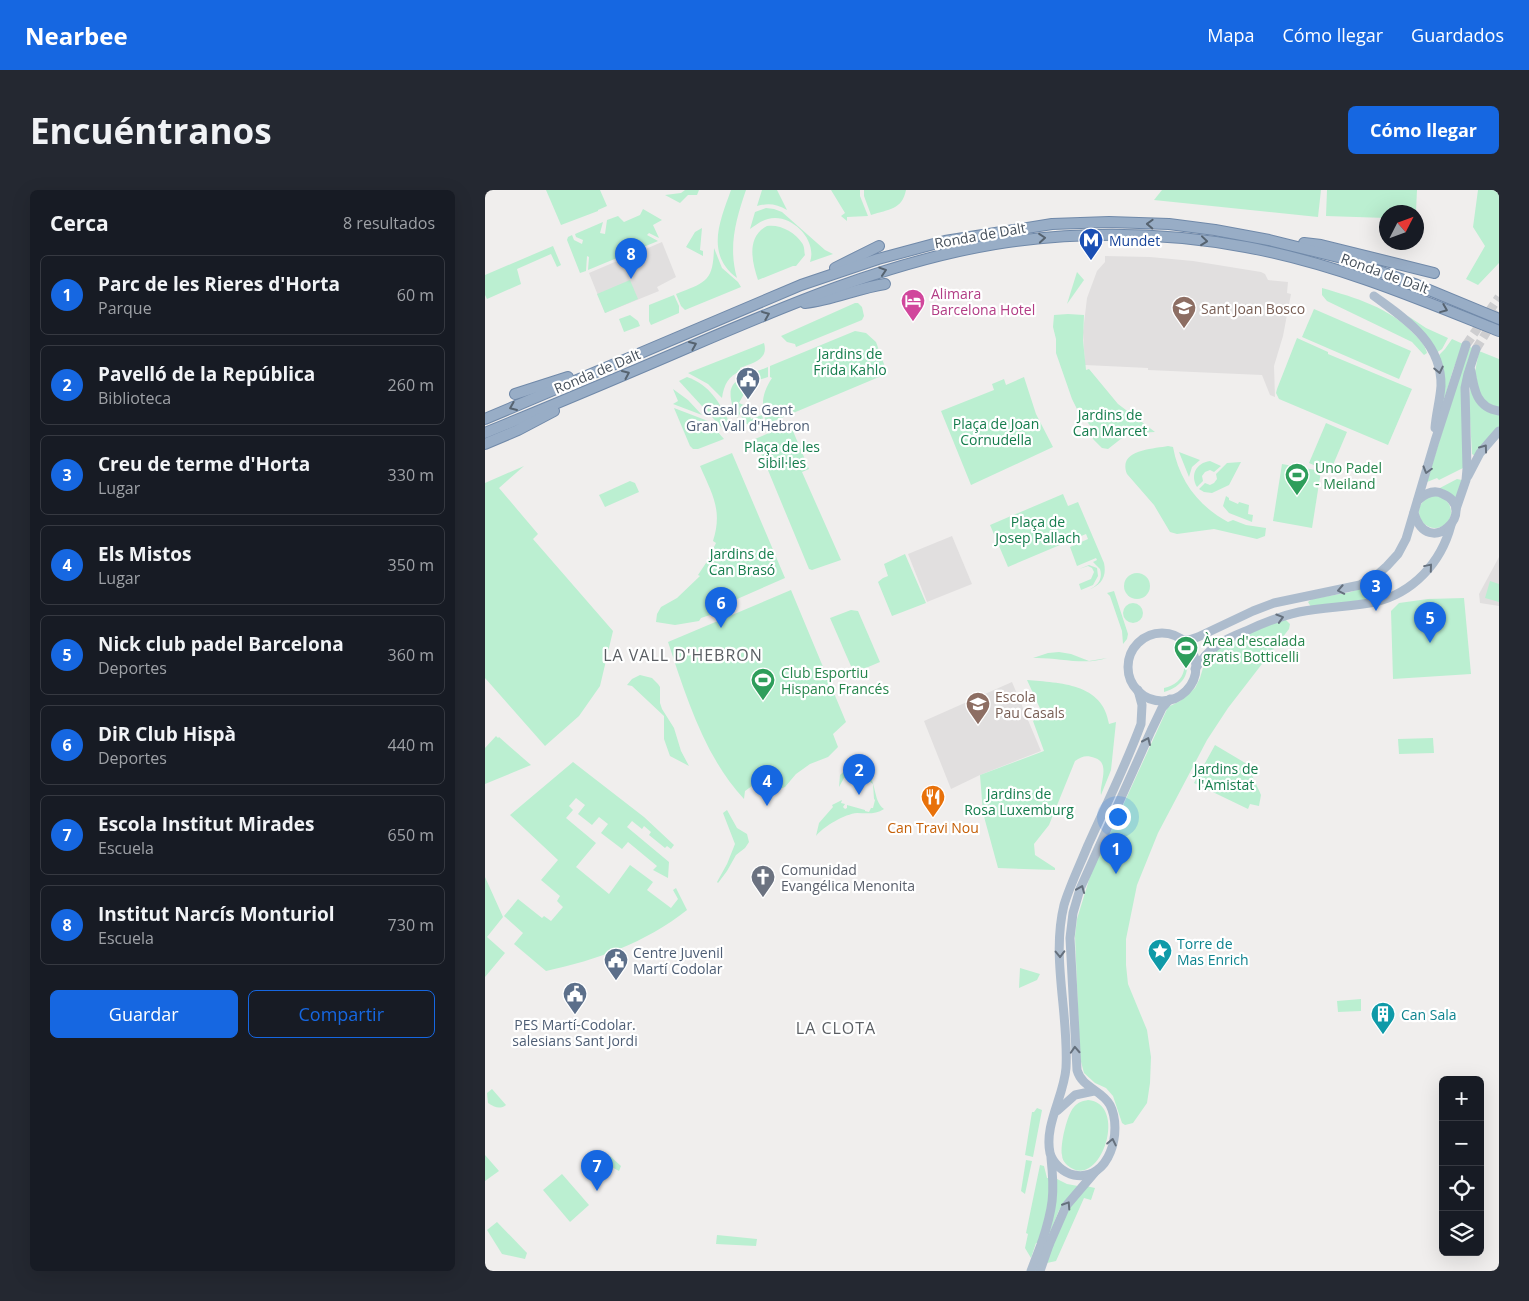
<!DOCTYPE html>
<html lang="es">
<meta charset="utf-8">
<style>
body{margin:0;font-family:"Open Sans",sans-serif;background:#242831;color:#f1f3f6}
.controls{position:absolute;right:15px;bottom:15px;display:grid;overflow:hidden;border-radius:8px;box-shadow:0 5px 20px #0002}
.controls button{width:45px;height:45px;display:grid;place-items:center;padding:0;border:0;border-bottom:1px solid #363941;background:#171b24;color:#f1f3f6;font:25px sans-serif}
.compass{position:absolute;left:894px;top:15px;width:45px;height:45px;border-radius:50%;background:#171b24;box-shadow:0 5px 20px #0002;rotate:48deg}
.you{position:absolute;left:632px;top:626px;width:18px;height:18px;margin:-12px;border:4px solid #fff;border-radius:50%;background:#1a73e8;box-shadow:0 0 0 8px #1a73e833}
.badge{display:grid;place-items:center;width:32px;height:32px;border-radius:50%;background:#1667e1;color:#fff;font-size:16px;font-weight:700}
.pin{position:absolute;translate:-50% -41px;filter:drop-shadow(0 1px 2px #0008)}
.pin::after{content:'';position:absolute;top:26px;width:18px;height:15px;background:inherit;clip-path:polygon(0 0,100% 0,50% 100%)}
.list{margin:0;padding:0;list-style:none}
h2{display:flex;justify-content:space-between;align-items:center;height:65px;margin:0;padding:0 20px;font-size:21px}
h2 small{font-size:16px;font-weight:400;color:#9ea1a6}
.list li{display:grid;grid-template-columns:32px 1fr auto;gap:15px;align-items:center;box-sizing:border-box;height:80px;margin:0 10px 10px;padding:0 10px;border:1px solid #363941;border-radius:8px}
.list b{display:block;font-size:19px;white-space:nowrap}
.list p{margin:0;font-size:16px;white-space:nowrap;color:#9ea1a6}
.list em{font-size:16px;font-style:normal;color:#9ea1a6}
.actions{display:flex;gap:10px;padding:15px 20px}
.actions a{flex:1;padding:11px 0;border:1px solid #1667e1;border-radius:8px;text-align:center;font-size:18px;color:#1667e1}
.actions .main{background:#1667e1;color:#fff}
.icon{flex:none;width:28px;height:28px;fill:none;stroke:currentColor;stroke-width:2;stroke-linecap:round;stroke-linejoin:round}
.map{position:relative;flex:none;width:1014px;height:1081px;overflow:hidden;border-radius:8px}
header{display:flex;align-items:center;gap:30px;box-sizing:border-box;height:70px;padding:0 25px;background:#1667e1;color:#fff}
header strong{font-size:24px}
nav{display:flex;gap:28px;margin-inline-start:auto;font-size:18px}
.intro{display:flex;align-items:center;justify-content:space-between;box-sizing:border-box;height:120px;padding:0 30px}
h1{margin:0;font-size:35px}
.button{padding:12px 22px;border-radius:8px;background:#1667e1;color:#fff;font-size:18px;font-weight:700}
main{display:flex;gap:30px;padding:0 30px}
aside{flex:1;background:#171b24;border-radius:8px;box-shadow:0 5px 20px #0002}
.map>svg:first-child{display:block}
.education{fill:#e1dfdf}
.green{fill:#bbefd1}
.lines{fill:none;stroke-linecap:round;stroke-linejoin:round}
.primary-tunnel{stroke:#ceced0;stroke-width:9;stroke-dasharray:9 4.5;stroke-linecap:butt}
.trunk-casing{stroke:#7089a9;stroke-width:12}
.primary{stroke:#adbccd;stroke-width:9}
.trunk{stroke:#98adc6;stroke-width:10}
.primary-bridge{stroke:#adbccd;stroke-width:9}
.oneway{stroke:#566370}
.oneway2{stroke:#65707d}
.labels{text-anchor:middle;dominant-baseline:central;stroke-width:4.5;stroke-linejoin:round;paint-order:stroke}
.street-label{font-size:14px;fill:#46505b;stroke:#fff}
.transit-label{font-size:14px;fill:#164399;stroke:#fff;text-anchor:start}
.hotel-label{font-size:14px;fill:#b23c85;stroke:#fff;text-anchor:start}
.education-label{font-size:14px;fill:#785e54;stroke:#fff;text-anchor:start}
.park-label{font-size:14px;fill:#157d4d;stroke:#fff}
.service-label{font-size:14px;fill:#4e5e75;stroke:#fff}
.leisure-label{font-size:14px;fill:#27864d;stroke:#fff;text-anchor:start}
.food-label{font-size:14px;fill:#c56008;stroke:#fff}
.worship-label{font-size:14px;fill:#5b616d;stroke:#fff;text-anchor:start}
.culture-label{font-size:14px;fill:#0d838f;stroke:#fff;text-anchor:start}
.quarter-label{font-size:16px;letter-spacing:1px;fill:#5a5e63;stroke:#fff}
</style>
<header>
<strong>Nearbee</strong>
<nav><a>Mapa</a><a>Cómo llegar</a><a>Guardados</a></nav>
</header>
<div class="intro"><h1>Encuéntranos</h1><a class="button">Cómo llegar</a></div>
<main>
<aside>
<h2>Cerca<small>8 resultados</small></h2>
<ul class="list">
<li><span class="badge">1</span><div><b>Parc de les Rieres d'Horta</b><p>Parque</p></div><em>60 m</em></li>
<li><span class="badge">2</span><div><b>Pavelló de la República</b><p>Biblioteca</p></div><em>260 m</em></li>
<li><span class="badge">3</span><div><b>Creu de terme d'Horta</b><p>Lugar</p></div><em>330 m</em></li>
<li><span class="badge">4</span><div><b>Els Mistos</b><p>Lugar</p></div><em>350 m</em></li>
<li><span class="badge">5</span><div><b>Nick club padel Barcelona</b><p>Deportes</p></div><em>360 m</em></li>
<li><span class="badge">6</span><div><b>DiR Club Hispà</b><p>Deportes</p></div><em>440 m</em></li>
<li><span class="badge">7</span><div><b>Escola Institut Mirades</b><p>Escuela</p></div><em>650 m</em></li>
<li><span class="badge">8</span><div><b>Institut Narcís Monturiol</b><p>Escuela</p></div><em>730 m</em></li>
</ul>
<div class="actions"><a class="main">Guardar</a><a>Compartir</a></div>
</aside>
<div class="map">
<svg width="1014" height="1081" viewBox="0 0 1014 1081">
<rect width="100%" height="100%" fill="#f0eeed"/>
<g class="education">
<polygon points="177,52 191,87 172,97 174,101 120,123 104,83"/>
<polygon points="620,66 665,67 708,71 776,82 780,84 783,90 803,92 802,103 806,104 798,146 789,176 790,207 785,205 777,185 663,180 663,178 600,175 598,142 602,108 612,81 620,72"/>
<polygon points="467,346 487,394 442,412 423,364"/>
<polygon points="1014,367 1014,416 995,413 994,404"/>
<polygon points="527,492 556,561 495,585 466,599 439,531"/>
</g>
<g class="green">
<polygon points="61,0 115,0 122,16 113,20 113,21 76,35"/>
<polygon points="200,0 214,0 212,5 203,5 195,13 180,5 196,3"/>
<path d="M246,0H261C251,29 243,57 252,88C220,64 235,31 246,0Z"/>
<path d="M277,0H292L302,20C292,14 283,13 272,16Z"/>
<polygon points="346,0 375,0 375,6 383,26 362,27 362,31 356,26 360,23"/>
<path d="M379,0H421C417,20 404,19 386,25L379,6Z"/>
<polygon points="677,0 836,0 833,27 669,10"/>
<polygon points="842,0 932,0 931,22 902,22 901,28 841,26"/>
<polygon points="993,0 1014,0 1014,73 993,95 981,89 1000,56 988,37"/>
<path d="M281,18L289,19L297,22L340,60L348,64L325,72C332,52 311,28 290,28C279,28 273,34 265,39L270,22Z"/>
<polygon points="158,19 177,30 168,35 174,48 164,43 162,45 173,51 146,62 139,54 136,55 144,63 103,80 104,67 102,66 101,81 95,83 82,50 83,47 87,45 89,50 97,54 98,50 91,47 90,44 118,32 115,43 120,44 122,30 133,26 139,32 155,25"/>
<path d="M282,36C295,34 310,42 317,53C320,57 319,62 320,65L311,76H308L273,90C267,72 261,47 282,36Z"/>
<polygon points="217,38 215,60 218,61 218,66 201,57 210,42"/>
<polygon points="68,56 76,75 72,77 66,64 32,79 36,94 2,109 0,105 0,85"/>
<path d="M229,58L237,78L253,92L256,97L200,120L196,116L191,104C221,92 228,92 229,58Z"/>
<polygon points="592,82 599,90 582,114"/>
<polygon points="145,90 153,109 120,123 112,104"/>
<path d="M837,98C871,108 904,117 929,144C935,150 940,155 942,163L939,165L927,152L842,111L837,105Z"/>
<polygon points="189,105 194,116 194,123 166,135 164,131 164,115"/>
<polygon points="370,113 373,113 377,117 379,126 377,130 311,157 310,154 302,152 296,146"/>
<polygon points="829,119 926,161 914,189 817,147"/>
<polygon points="583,124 599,125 598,150 601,180 604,179 633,214 670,242 648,243 637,248 623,259 617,258 608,249 607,238 592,219 587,209 571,163 571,149 568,137 569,125"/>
<polygon points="145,125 153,131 155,136 139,142 134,129"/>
<polygon points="923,126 941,138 963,148 957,159 951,163"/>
<path d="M370,141L381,143L391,152L400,177L399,182L394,187L282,234C275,216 277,203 287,188L285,187V176Z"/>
<polygon points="812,148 843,162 843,164 927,199 903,255 794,209 791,203 792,199"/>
<polygon points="967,149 978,154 968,180 957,216 953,166 960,159"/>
<path d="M279,153C284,170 267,173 255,178L256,181C243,186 239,195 237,208L223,194L203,183Z"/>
<polygon points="985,157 988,158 982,173 978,278 954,290 952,288 942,292 976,179"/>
<polygon points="994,161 1014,169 1014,219 996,209 990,182"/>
<path d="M283,177V187L265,193L254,213L261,216L266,229L277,225L279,232C271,235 265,237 258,232L254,215L255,224L252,228C236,190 251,190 283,177Z"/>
<path d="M202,187C225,195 235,213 245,234L238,239L194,191Z"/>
<polygon points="539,187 551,224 568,257 486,295 456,221 509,200 507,194 519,189 521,195"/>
<polygon points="986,192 988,199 1014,223 1014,238 990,266 987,264 984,210"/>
<polygon points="188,199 203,210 217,225 188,214 193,211"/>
<polygon points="189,218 223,231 239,249 213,259 208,259 205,256"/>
<polygon points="841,233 862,242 845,282 824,273"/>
<polygon points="305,234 324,279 317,282 356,370 327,380 324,379 270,249"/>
<path d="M683,256L688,257C694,290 713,316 743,332L748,330L761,335L781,338L780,346L772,349L729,339L692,344L685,342L669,315L642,284C632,259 669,259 683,256Z"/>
<polygon points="694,262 715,270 707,277 704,287"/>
<path d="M247,263L300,388L243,413L234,422L216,428L214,431L190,435L171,432L172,424L176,417L192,408L215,386L213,385L221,373L231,353L228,351C238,320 227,304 215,276Z"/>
<path d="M725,271L736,276L729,282L725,280L720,282L717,286L718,291L712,297C705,285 711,273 725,271Z"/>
<polygon points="756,272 744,295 727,303 719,302 714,299 720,293 725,295 729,293 732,289 731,284 742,273"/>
<polygon points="797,274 836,281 827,338 788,331"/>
<polygon points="39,276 14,298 53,344 48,349 128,441 115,496 94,526 60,556 0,488 0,293"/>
<polygon points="972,289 977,290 971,310 953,299"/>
<polygon points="145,291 150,293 154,302 120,317 114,305"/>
<path d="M578,304L583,316L593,312L619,373C622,387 616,395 603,400C613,396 618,389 615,379L608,372L612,370L611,368L592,376L585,357L603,349L601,344L523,377L505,335Z"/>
<circle cx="950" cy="322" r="16"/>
<polygon points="741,306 744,308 744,310 753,314 754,312 764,315 763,324 768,325 767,332 744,323 738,316"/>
<polygon points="420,364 441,413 407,426 393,392 398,388 403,386 399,374"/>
<polygon points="604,375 612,378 613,386 608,395 596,400 594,394 606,389 609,382 607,378 603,376 594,379"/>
<circle cx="652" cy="396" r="13"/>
<polygon points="1005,391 1014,394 1014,412 1000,408"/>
<polygon points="881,396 884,402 885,409 826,417 823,412 827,409 866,402"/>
<path d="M306,400L361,532L348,544L353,557L343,567L325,574L311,584L300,597L287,602L267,596L260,601L259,609C219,566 201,506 183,452Z"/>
<polygon points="629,401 643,444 642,449 638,454 637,441 625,406 622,403"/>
<polygon points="979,408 986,484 908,489 906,421 914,413 943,409"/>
<circle cx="648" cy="423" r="10"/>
<polygon points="366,420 373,421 395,472 369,483 345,428"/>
<polygon points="800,429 805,434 804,439 743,518 722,550 673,643 652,695 641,749 641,775 643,794 662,840 666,867 665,893 662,913 648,933 640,935 637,933 628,906 621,898 610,893 599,883 595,868 590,746 592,729 607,680 629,635 683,517 695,511 710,498 715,488 721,468 727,462 754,447"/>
<path d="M689,454L696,460L700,459L703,463L700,465C707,483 697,497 679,502V498C701,494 707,470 688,456Z"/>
<path d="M574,462L586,464L604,471L622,468C600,476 572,467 548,468L563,463Z"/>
<polygon points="155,485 167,488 173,494 175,497 175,513 177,519 189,538 196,561 204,576 185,566 179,549 179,526 147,496 142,495 147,489"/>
<path d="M542,490C575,493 618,493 624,534L631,532L626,580L616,605C614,595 626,573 610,568C602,565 597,566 590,571L564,635L549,654L550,665L570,678V680L513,678L498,623L495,585L559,561L548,531L558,525Z"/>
<polygon points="11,546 13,548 14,547 46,575 0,594 0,558"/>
<polygon points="948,548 949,563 914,564 913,549"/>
<polygon points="730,555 762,574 776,605 774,616 765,614 763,619 709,593"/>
<path d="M88,572L159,627L189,655L186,659L182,656L180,658L164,645L166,642L159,636L157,639L147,631L142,637L184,672L183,688L168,680L172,676L143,652L137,659L116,643L123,634L114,627L107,635L93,624L100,615L91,608L84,616L88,620L81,628L111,653L91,677L124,704L145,675L168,692L162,700L186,718L193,709L188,700L191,698L202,720C160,753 112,770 61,781L29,754L38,743L19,726L33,709L57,728L59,726L66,731L78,717L72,711L75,706L56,690L73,670L25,625Z"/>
<polygon points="369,576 377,578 374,588 363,585 363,588 359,588 354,597 355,585 363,578"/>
<path d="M379,579C393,591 387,610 399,619C390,625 381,623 372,623C360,624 339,636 331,646L334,633L348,617L347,615L357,610L356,613L360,614L358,617L360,619L362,618V615L380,620V621L384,622L386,618H388L390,610L389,609L388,594L384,591H376Z"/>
<polygon points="242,620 252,638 262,644 264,652 260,658 251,665 242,681 233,693 232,692 242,674 250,654 238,623"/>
<polygon points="0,687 18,727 2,747 20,763 0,787"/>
<polygon points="535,778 555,784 552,790 534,798"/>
<polygon points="876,809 876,821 853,822 852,811"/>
<path d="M7,899L21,915C15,920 9,917 3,913L2,903Z"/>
<path d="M603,910C645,914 614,1004 582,975C579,972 577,969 577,965C575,955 582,924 589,917C593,912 598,911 603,910Z"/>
<polygon points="552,918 557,920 548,967 540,965 547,922 549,922"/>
<polygon points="111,962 125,966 136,976 134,981 121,974 120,975 110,964"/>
<polygon points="0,965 14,981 0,991"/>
<polygon points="541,970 547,971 540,1004 536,1001"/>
<polygon points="555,975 559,976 562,988 565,988 564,1014 553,1053 551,1053 546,1068 540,1058 543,1044 541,1043"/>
<polygon points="77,984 104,1015 85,1032 58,1000"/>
<polygon points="572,989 582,994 593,996 574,1020 560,1055"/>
<polygon points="601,996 610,998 606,1010 599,1008 571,1071 562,1073 566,1060 582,1020"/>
<polygon points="12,1032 42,1063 40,1069 17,1064 2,1040"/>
<polygon points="232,1045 272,1049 271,1056 231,1054"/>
</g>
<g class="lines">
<g class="primary-tunnel">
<polyline points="981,155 1014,107"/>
<polyline points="991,159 1014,122"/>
</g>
<defs>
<g id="trunk">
<polyline points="819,53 836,55 949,83"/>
<polyline points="350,78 394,56"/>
<path d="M320,113C348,110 373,98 400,94"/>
<polyline points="30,204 83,187"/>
<polyline points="0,229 316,95 393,69 460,51 567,34 624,32 684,34 730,40 784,50 861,69 932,95 1014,129"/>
<path d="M0,243C68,215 135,187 202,158C302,115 403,72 510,54C593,41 679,42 761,57C849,73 932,108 1014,141"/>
<polyline points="0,254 33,240 69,221"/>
</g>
</defs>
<use href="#trunk" class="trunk-casing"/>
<g class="primary">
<path d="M889,106C920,129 957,152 956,196C955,210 951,224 950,238"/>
<path d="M986,181C989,200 992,218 1014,221"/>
<polyline points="983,286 995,263 1014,241"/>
<polyline points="971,319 981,290 982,279 980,198 983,184 991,159"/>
<path d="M929,323C943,371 995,320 958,304C949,299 941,303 933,310"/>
<circle cx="677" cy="477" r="34"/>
<polyline points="696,450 704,450 713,447 768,421 789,413 875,395 892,385 902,376 913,364 921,349 950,251 981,155"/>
<path d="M710,479C725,457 736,451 761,441C778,433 796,426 814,422C839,417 865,417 890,412C928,403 956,373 966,335"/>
<path d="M653,500L657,515L656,534C641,575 621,615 603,655C595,675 585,695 579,715C566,768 584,824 581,878C579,906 559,935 565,963C568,974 579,983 589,985C625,992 638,940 625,915C617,900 597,898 592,880L585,748L588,723L595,699L666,541L677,518L685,509"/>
<polyline points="572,921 590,905 609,901"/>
<path d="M557,1052C568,1018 570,1004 566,968"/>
<polyline points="564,1055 581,1016 610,982"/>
</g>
<use href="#trunk" class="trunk"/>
<g class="primary-bridge">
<polyline points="546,1081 557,1052"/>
<polyline points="555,1081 564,1055"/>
</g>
</g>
<defs><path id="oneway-chevron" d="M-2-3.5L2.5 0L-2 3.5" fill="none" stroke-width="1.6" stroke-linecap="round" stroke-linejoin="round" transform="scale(1.25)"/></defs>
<g class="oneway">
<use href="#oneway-chevron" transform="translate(665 34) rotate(-178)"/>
<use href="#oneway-chevron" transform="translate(557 48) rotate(-5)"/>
<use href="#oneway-chevron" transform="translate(719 51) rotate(6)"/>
<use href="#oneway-chevron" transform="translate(398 81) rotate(-18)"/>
<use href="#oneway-chevron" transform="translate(959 119) rotate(22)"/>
<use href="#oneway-chevron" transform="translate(281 125) rotate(-22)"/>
<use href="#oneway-chevron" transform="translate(208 155) rotate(-23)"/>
<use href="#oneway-chevron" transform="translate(141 184) rotate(-24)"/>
<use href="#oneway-chevron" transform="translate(28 217) rotate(157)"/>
</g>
<g class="oneway2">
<use href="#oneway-chevron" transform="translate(954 180) rotate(78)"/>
<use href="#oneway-chevron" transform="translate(999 258) rotate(-54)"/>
<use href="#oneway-chevron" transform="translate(942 280) rotate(106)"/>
<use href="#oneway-chevron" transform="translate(944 377) rotate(-50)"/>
<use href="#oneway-chevron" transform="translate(856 400) rotate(169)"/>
<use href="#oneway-chevron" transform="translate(795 428) rotate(-17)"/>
<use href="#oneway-chevron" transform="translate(662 551) rotate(-66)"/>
<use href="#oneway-chevron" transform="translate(596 699) rotate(-68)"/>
<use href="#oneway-chevron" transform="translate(575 764) rotate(89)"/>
<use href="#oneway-chevron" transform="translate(590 860) rotate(-93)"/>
<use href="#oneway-chevron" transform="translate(627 952) rotate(-78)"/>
<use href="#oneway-chevron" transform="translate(582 1015) rotate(-57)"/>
</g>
<defs>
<symbol id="metro-pin" viewBox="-11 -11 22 30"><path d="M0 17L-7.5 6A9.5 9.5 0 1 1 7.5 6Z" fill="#1a4fb4" stroke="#fff"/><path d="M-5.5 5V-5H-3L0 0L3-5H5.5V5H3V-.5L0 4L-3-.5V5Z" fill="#fff"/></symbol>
<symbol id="hotel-pin" viewBox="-11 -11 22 30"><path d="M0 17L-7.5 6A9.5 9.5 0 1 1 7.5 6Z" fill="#d1479c" stroke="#fff"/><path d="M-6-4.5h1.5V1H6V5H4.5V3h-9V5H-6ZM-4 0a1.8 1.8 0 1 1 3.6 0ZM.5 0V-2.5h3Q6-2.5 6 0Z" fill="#fff"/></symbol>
<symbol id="school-pin" viewBox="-11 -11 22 30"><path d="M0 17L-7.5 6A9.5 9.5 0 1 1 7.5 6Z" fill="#8d6e63" stroke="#fff"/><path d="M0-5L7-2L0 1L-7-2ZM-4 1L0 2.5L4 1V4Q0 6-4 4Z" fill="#fff"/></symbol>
<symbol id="civic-pin" viewBox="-11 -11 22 30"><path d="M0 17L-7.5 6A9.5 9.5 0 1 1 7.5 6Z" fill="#5c6f8a" stroke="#fff"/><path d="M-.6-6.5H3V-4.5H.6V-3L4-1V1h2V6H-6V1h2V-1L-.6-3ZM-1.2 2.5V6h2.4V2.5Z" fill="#fff"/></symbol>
<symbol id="stadium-pin" viewBox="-11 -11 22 30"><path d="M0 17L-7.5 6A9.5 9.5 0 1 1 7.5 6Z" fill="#2e9e5b" stroke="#fff"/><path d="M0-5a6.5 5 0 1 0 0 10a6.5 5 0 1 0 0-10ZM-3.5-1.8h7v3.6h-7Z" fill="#fff"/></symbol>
<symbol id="restaurant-pin" viewBox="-11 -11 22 30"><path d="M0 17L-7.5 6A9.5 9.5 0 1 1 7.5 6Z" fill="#e8710a" stroke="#fff"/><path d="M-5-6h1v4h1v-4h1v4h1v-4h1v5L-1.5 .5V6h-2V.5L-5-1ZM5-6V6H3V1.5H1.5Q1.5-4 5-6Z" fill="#fff"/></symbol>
<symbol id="church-pin" viewBox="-11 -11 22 30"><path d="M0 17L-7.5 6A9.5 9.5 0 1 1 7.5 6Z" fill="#6b7280" stroke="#fff"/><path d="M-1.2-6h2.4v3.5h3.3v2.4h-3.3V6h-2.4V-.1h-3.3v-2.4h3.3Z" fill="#fff"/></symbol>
<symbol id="sight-pin" viewBox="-11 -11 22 30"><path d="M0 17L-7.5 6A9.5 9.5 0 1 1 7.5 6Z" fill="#0f9aa8" stroke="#fff"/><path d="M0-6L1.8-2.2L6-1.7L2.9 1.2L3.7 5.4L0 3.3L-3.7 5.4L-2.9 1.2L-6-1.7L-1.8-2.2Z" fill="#fff"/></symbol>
<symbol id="building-pin" viewBox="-11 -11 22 30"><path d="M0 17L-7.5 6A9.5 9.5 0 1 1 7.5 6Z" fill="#0f9aa8" stroke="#fff"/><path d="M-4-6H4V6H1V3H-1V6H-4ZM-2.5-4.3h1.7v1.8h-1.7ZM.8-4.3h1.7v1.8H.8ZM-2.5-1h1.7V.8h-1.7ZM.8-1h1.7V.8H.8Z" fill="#fff"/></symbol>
</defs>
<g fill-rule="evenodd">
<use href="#metro-pin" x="592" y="36" width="28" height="38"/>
<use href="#hotel-pin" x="414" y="97" width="28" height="38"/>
<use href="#school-pin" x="685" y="104" width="28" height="38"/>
<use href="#civic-pin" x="249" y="175" width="28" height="38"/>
<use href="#stadium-pin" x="798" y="271" width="28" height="38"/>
<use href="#stadium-pin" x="687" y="444" width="28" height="38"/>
<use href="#stadium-pin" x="264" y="476" width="28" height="38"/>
<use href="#school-pin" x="479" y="500" width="28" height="38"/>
<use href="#restaurant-pin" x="434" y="593" width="28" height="38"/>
<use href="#church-pin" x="264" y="673" width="28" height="38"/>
<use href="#sight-pin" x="661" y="747" width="28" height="38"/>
<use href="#civic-pin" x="117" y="756" width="28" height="38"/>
<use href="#civic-pin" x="76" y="790" width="28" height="38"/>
<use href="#building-pin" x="884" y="810" width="28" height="38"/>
</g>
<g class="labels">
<g class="street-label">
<text transform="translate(495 45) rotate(-10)">Ronda de Dalt</text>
<text transform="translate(900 83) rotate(20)">Ronda de Dalt</text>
<text transform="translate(112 181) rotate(-23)">Ronda de Dalt</text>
</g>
<g class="transit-label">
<text x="624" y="50">Mundet</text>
</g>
<g class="hotel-label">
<text x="446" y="103">Alimara<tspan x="446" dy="16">Barcelona Hotel</tspan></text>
</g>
<g class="education-label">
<text x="716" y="118">Sant Joan Bosco</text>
<text x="510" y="506">Escola<tspan x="510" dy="16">Pau Casals</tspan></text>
</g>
<g class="park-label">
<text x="365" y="163">Jardins de<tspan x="365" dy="16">Frida Kahlo</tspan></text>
<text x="625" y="224">Jardins de<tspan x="625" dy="16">Can Marcet</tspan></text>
<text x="511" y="233">Plaça de Joan<tspan x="511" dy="16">Cornudella</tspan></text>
<text x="297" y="256">Plaça de les<tspan x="297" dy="16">Sibil·les</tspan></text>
<text x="553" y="331">Plaça de<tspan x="553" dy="16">Josep Pallach</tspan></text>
<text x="257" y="363">Jardins de<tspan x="257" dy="16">Can Brasó</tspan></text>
<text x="741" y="578">Jardins de<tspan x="741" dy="16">l'Amistat</tspan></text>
<text x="534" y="603">Jardins de<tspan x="534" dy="16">Rosa Luxemburg</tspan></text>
</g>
<g class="service-label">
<text x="263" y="219">Casal de Gent<tspan x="263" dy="16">Gran Vall d'Hebron</tspan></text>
<text x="148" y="762" text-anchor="start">Centre Juvenil<tspan x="148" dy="16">Martí Codolar</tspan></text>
<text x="90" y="834">PES Martí-Codolar.<tspan x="90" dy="16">salesians Sant Jordi</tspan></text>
</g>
<g class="leisure-label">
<text x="830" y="277">Uno Padel<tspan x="830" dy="16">- Meiland</tspan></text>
<text x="718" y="450">Àrea d'escalada<tspan x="718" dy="16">gratis Botticelli</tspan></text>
<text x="296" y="482">Club Esportiu<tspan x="296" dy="16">Hispano Francés</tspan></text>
</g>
<g class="food-label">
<text x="448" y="637">Can Travi Nou</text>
</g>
<g class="worship-label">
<text x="296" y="679">Comunidad<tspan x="296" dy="16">Evangélica Menonita</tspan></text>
</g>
<g class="culture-label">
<text x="692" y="753">Torre de<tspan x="692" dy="16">Mas Enrich</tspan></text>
<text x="916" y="824">Can Sala</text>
</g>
<g class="quarter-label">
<text x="198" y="465">LA VALL D'HEBRON</text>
<text x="351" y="838">LA CLOTA</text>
</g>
</g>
</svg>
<div class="controls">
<button>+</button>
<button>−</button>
<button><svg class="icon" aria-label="locate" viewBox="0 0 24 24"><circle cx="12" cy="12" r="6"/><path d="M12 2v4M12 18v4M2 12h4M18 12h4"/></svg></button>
<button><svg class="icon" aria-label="layers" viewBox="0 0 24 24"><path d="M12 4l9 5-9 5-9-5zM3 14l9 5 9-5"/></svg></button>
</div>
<svg class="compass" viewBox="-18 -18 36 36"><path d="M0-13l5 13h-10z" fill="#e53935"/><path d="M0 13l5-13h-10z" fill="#9ea1a6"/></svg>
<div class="you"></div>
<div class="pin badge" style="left:631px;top:684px">1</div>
<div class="pin badge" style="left:374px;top:605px">2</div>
<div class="pin badge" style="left:891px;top:421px">3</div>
<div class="pin badge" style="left:282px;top:616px">4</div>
<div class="pin badge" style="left:945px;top:453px">5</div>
<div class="pin badge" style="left:236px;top:438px">6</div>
<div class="pin badge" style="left:112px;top:1001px">7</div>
<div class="pin badge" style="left:146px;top:89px">8</div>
</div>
</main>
